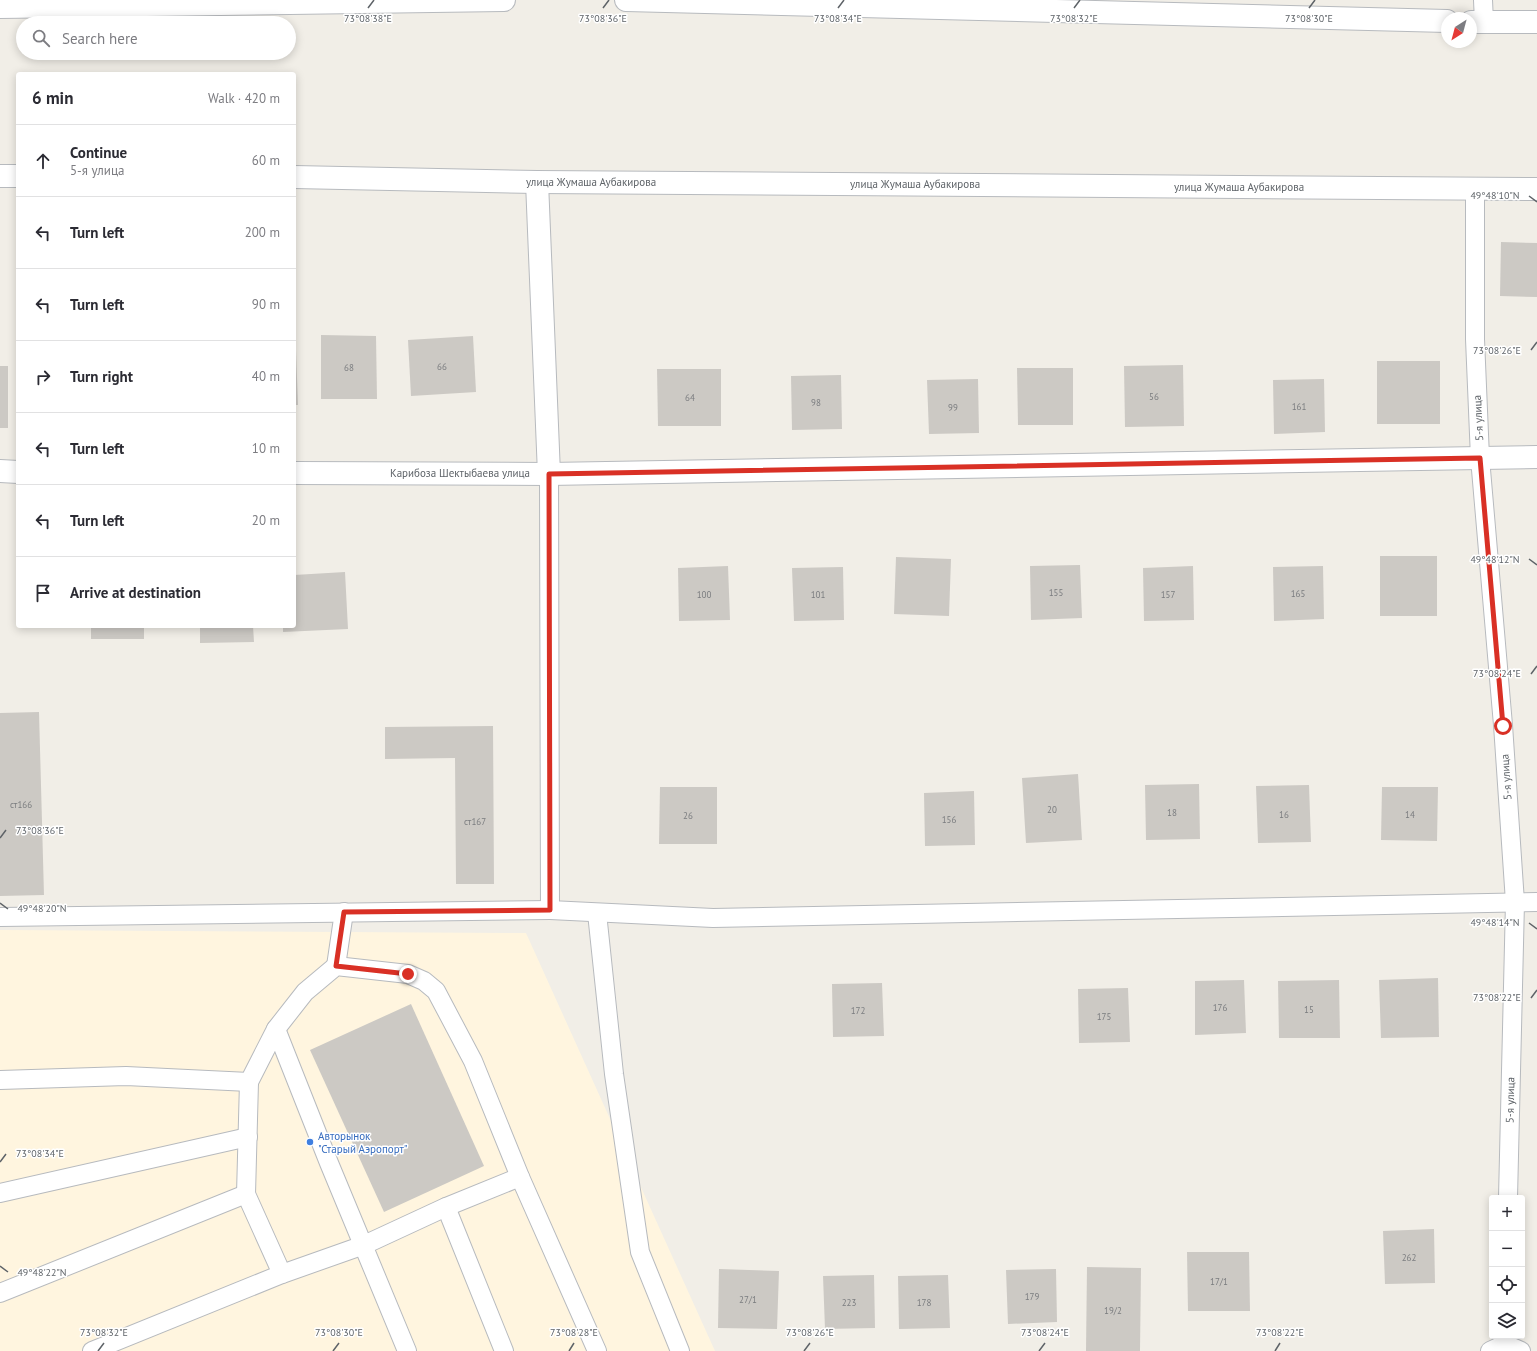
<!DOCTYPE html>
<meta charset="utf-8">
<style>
body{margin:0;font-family:"PT Sans",sans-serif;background:#f7f7f7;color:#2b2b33}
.controls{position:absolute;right:12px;bottom:12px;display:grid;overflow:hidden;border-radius:4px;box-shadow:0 2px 10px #0003}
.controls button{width:36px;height:36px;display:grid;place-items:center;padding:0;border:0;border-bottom:1px solid #e1e1e2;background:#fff;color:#2b2b33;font:20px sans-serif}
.compass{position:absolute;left:1441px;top:12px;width:36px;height:36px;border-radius:50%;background:#fff;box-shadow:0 2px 10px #0003;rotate:216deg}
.stop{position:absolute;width:12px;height:12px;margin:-9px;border:3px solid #d93025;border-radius:50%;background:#fff}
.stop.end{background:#d93025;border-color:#fff;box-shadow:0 1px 4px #0008}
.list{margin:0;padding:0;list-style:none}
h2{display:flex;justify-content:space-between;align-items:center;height:52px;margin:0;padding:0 16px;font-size:17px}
h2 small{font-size:13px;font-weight:400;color:#7c7c81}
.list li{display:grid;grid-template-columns:26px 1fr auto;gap:12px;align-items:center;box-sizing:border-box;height:72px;padding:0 16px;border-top:1px solid #e1e1e2}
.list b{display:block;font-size:15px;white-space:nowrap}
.list p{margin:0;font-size:13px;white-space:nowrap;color:#7c7c81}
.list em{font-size:13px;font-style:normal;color:#7c7c81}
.icon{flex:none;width:22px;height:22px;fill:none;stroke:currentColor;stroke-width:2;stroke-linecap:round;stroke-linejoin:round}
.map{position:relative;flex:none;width:1537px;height:1351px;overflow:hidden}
.search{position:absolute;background:#fff;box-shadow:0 2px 10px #0003;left:16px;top:16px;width:280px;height:44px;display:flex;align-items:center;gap:10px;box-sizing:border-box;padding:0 14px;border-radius:22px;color:#7c7c81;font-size:15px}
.panel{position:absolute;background:#fff;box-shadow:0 2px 10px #0003;left:16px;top:72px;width:280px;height:556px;border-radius:4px}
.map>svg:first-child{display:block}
.commercial{fill:#fff5df}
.building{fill:#ccc9c4}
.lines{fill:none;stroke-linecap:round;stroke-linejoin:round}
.service-casing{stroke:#b7babe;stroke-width:20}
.minor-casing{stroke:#b7babe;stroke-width:24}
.service{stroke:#fff;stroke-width:18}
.minor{stroke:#fff;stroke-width:22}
.route{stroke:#d93025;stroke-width:5}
.ticks{fill:none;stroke:#5e6368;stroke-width:1.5}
.shop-dot{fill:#3f7fe0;stroke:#fff;stroke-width:1.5}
.labels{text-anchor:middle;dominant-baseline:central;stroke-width:3;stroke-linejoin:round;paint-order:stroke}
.number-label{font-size:9px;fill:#7a7c7f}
.street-label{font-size:11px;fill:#5e6368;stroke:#fff}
.shop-label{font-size:11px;fill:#366cbe;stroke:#fff;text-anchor:start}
.ticks-label{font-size:10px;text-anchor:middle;fill:#5e6368;stroke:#fff;stroke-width:3;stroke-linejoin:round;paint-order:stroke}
</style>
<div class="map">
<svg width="1537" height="1351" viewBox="0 0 1537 1351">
<rect width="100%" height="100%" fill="#f1eee7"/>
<polygon class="commercial" points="0,930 526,933 715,1351 0,1351"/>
<g class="building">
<polygon points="1501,242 1537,243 1537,297 1500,296"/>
<polygon points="321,335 376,336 377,399 321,399"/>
<polygon points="473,336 476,392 411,396 408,340"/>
<polygon points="294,351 296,351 298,405 294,405"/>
<rect x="1377" y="361" width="63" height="63"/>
<polygon points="1183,365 1184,426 1125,427 1124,366"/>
<rect x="0" y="366" width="8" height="62"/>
<polygon points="1017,368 1073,368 1073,425 1018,425"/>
<polygon points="657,369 721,369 721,426 658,426"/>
<polygon points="841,375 842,429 792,430 791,376"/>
<polygon points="978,379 979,433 929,434 927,380"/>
<polygon points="1324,379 1325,432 1274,434 1273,380"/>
<rect x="1380" y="556" width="57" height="60"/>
<polygon points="896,557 951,559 949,616 894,614"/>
<polygon points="1080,565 1082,618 1031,620 1030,566"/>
<polygon points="728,566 730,620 679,621 678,568"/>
<polygon points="1193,566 1194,620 1144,621 1143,568"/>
<polygon points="1323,566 1324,619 1274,621 1273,567"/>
<polygon points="843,567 844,620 794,621 792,568"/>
<polygon points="345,572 348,629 283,632 283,626 294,626 294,575"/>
<rect x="91" y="626" width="53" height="13"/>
<polygon points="200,626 253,626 254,642 200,643"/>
<polygon points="39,712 44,895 0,896 0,713"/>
<polygon points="493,726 494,884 456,884 455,758 385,759 385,727"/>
<polygon points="1078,774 1082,840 1026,843 1022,778"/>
<polygon points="1199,784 1200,839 1146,840 1145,785"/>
<polygon points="1309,785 1311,842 1258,843 1256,786"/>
<polygon points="660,787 717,787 717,844 659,844"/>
<polygon points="1382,787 1438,787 1437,841 1381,840"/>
<polygon points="974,791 975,845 925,846 924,793"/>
<polygon points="1438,978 1439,1037 1381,1038 1379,980"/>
<polygon points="1244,980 1246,1033 1195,1035 1195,981"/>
<polygon points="1339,980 1340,1038 1279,1038 1278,981"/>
<polygon points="882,983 884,1036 833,1037 832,984"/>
<polygon points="1128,988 1130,1042 1079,1043 1078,989"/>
<polygon points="411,1004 484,1166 384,1212 310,1050"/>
<polygon points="1434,1229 1435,1283 1385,1284 1383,1231"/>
<polygon points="1187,1252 1249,1252 1250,1311 1188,1311"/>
<polygon points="1087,1267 1141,1268 1140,1351 1086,1351"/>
<polygon points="719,1269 779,1271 777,1329 718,1328"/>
<polygon points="1056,1269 1057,1322 1008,1324 1006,1270"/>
<polygon points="874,1275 875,1328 825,1329 823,1276"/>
<polygon points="948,1275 950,1328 899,1329 898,1276"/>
</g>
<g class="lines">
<defs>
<g id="service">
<polyline points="1483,0 1484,22"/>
<polyline points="1475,188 1475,339 1480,458 1503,725 1515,902 1508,1198"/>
<polyline points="549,474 550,910 713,918 1537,902"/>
<polyline points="597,913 614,1074 640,1252 680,1351"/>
<polyline points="0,917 550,910"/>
<polyline points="336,966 344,912"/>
<polyline points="276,1029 329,1163 407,1351"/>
<polyline points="0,1080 126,1076 249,1082 276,1029 305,992 336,966 408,974 424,981 436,991 473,1061 520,1177 597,1351"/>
<polyline points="249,1082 246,1194 282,1274"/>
<polyline points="0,1193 248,1137"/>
<polyline points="446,1207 504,1351"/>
<polyline points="0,1293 246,1194"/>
<polyline points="1505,1344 1521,1351"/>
<polyline points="92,1351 282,1274 364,1245 446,1207 520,1177"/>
<polyline points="1490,1351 1505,1344 1505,1336"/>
</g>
<g id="minor">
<polyline points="626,0 1447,21"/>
<polyline points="0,7 504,0"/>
<polyline points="1471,22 1537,22"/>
<polyline points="0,176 18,176"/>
<polyline points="294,177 537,182 1537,189"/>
<polyline points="537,182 549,474"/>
<polyline points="0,471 18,472"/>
<polyline points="294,473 549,474 1537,457"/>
</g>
</defs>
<use href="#service" class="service-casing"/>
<use href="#minor" class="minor-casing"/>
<use href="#service" class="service"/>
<use href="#minor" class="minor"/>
</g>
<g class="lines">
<polyline class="route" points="408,974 336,966 344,912 550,910 549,474 1480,458 1503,726"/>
</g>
<path class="ticks" d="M368,8L374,0M603,8L609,0M838,8L844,0M1074,8L1080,0M1309,8L1315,0M1529,196L1537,202M1531,350L1537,342M1529,559L1537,565M1531,674L1537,666M0,838L6,830M0,903L8,909M1529,923L1537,929M1531,998L1537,990M0,1162L6,1154M0,1266L8,1272M98,1351L104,1343M333,1351L339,1343M569,1351L574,1343M804,1351L810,1343M1039,1351L1045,1343M1275,1351L1280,1343"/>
<circle class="shop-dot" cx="310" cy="1142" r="4"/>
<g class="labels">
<g class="number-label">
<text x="442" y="366">66</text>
<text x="349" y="367">68</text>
<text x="1154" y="396">56</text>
<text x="690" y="397">64</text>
<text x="816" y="402">98</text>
<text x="1299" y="406">161</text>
<text x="953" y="407">99</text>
<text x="1056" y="592">155</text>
<text x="1298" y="593">165</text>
<text x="704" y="594">100</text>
<text x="818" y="594">101</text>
<text x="1168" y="594">157</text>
<text x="21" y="804">ст166</text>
<text x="1052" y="809">20</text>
<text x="1172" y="812">18</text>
<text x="1284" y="814">16</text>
<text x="1410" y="814">14</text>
<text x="688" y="815">26</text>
<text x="949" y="819">156</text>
<text x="475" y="821">ст167</text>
<text x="1220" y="1007">176</text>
<text x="1309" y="1009">15</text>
<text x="858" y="1010">172</text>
<text x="1104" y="1016">175</text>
<text x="1409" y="1257">262</text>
<text x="1219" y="1281">17/1</text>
<text x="1032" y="1296">179</text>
<text x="748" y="1299">27/1</text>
<text x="849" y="1302">223</text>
<text x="924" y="1302">178</text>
<text x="1113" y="1310">19/2</text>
</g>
<g class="street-label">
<text x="591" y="182">улица Жумаша Аубакирова</text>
<text x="915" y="184">улица Жумаша Аубакирова</text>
<text x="1239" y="187">улица Жумаша Аубакирова</text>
<text transform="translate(1478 418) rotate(-93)">5-я улица</text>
<text x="460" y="473">Карибоза Шектыбаева улица</text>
<text transform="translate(1506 777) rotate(-94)">5-я улица</text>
<text transform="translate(1510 1100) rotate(-89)">5-я улица</text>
</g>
<g class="shop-label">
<text x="318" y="1136">Авторынок<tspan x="318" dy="13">"Старый Аэропорт"</tspan></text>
</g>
</g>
<g class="ticks-label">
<text x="603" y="22">73°08'36"E</text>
<text x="1074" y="22">73°08'32"E</text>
<text x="368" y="22">73°08'38"E</text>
<text x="838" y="22">73°08'34"E</text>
<text x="1309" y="22">73°08'30"E</text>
<text x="1495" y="199">49°48'10"N</text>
<text x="1497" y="354">73°08'26"E</text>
<text x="1495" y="563">49°48'12"N</text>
<text x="1497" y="677">73°08'24"E</text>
<text x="40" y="834">73°08'36"E</text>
<text x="42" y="912">49°48'20"N</text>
<text x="1495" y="926">49°48'14"N</text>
<text x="1497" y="1001">73°08'22"E</text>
<text x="40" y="1157">73°08'34"E</text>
<text x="42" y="1276">49°48'22"N</text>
<text x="104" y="1336">73°08'32"E</text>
<text x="339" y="1336">73°08'30"E</text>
<text x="574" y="1336">73°08'28"E</text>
<text x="810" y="1336">73°08'26"E</text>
<text x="1045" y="1336">73°08'24"E</text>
<text x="1280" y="1336">73°08'22"E</text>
</g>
</svg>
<div class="controls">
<button>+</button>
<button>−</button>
<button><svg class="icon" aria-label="locate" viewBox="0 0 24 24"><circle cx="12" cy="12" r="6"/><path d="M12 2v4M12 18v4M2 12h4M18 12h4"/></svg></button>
<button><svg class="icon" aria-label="layers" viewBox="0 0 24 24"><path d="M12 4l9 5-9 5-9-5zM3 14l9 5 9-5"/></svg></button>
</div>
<svg class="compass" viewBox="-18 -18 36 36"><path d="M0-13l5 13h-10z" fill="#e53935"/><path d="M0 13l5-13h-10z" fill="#7c7c81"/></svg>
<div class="stop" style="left:1503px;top:726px"></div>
<div class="stop end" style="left:408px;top:974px"></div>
<div class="search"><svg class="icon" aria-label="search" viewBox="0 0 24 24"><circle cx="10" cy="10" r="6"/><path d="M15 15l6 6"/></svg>Search here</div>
<section class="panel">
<h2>6 min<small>Walk · 420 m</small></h2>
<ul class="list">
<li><svg class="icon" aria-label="ahead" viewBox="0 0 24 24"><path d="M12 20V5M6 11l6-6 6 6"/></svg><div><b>Continue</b><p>5-я улица</p></div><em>60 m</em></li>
<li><svg class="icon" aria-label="left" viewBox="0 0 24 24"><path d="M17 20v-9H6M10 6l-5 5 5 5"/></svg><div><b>Turn left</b></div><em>200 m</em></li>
<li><svg class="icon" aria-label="left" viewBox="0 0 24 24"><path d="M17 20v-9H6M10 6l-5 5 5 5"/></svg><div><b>Turn left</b></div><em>90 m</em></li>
<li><svg class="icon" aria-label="right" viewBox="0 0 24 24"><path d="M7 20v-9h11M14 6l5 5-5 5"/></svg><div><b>Turn right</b></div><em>40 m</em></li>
<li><svg class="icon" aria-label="left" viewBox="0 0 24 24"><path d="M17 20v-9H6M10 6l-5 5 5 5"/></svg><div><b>Turn left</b></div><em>10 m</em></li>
<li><svg class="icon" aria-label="left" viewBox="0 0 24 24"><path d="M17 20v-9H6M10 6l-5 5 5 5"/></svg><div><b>Turn left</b></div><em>20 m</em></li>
<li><svg class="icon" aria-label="arrive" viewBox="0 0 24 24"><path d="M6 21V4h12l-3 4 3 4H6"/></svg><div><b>Arrive at destination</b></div></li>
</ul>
</section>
</div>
